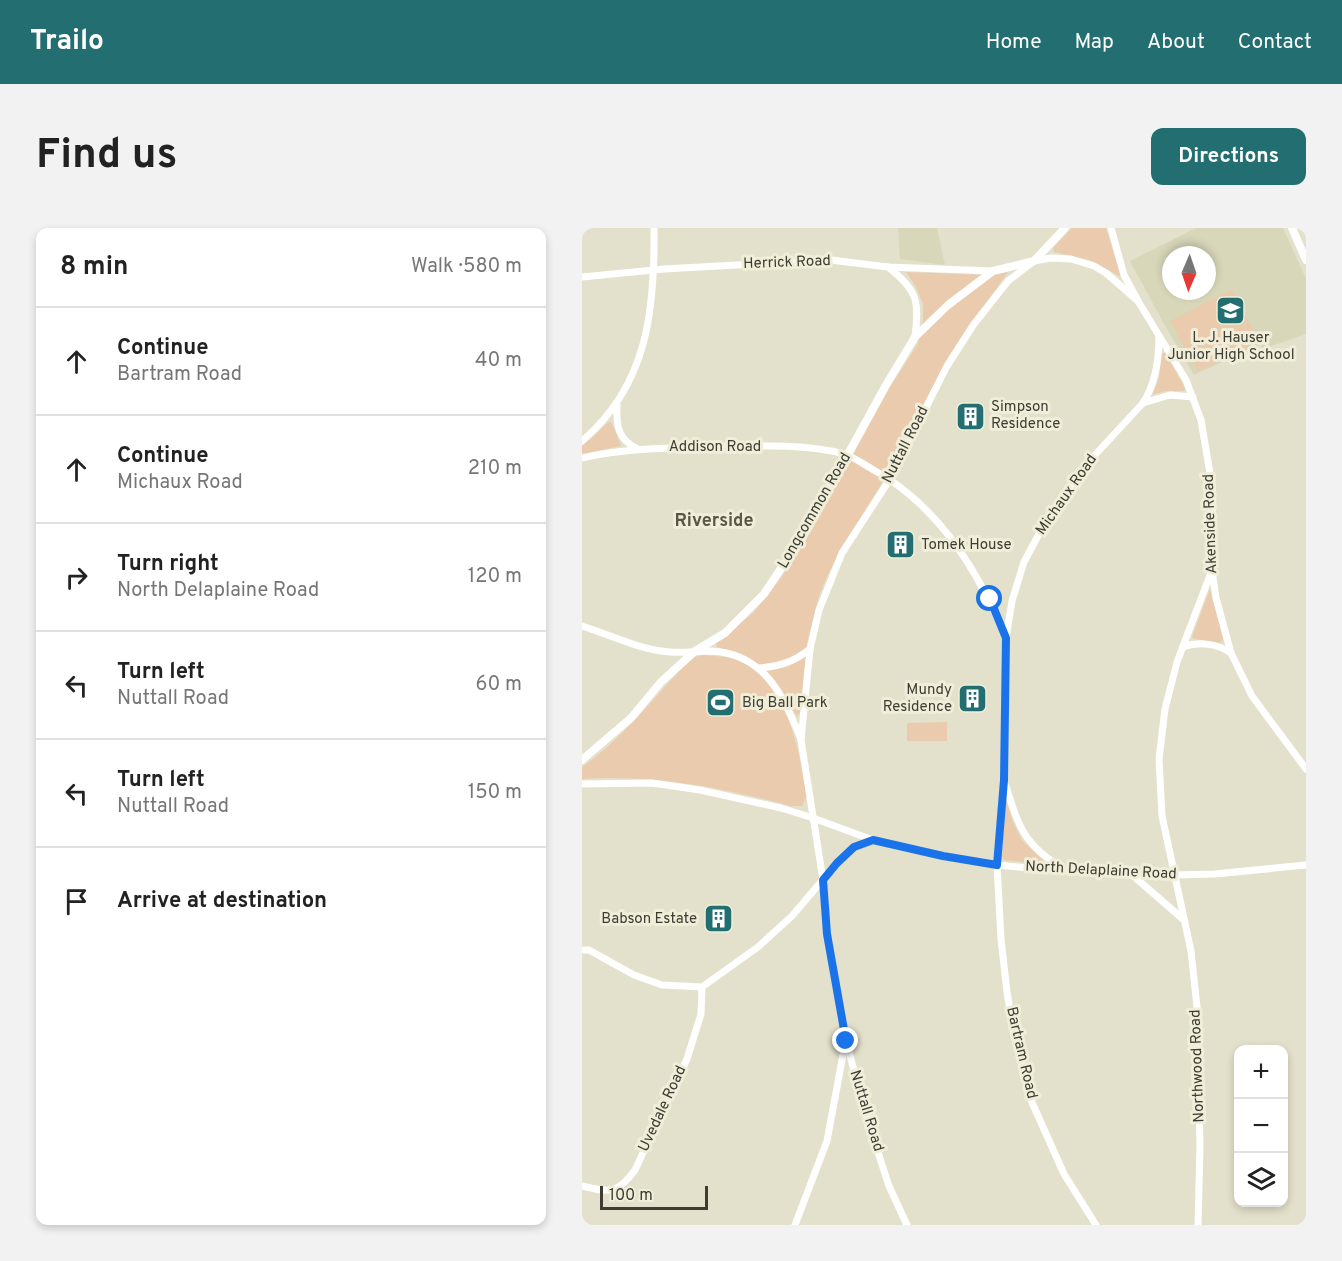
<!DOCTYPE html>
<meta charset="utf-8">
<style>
body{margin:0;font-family:Overpass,sans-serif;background:#f2f2f2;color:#222}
.controls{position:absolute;right:18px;bottom:18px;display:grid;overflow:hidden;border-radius:12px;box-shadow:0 3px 9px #0003}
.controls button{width:54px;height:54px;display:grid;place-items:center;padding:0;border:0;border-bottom:2px solid #e0e0e0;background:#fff;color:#222;font:30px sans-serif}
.compass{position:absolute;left:580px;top:18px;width:54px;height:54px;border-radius:50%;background:#fff;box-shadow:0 3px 9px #0003;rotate:182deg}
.scale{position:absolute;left:18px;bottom:15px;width:108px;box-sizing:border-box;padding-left:6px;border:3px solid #3d3d34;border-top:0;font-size:16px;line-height:21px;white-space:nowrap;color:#3d3d34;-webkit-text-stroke:4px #f0eed8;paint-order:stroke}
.stop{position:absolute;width:18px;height:18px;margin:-14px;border:4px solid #1a73e8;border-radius:50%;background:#fff}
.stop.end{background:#1a73e8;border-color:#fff;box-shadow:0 2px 6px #0008}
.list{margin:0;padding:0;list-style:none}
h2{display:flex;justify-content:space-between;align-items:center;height:78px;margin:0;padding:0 24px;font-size:26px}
h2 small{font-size:20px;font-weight:400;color:#767676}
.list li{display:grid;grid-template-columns:39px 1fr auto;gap:18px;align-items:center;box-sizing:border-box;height:108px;padding:0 24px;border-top:2px solid #e0e0e0}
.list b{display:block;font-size:22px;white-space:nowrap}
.list p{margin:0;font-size:20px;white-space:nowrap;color:#767676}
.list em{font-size:20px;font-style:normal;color:#767676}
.icon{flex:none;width:33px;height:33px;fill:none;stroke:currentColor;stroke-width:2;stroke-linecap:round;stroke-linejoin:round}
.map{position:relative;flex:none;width:724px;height:997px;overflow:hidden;border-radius:12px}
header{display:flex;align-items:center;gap:36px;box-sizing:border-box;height:84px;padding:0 30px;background:#236e71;color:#fff}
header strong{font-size:28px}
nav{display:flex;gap:33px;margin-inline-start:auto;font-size:21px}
.intro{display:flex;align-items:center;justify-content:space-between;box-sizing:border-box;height:144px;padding:0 36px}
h1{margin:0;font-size:42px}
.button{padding:15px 27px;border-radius:12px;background:#236e71;color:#fff;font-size:21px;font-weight:700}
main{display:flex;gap:36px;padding:0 36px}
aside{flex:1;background:#fff;border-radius:12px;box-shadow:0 3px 9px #0003}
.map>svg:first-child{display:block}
.built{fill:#d9d7ba;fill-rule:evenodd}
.green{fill:#eacbad}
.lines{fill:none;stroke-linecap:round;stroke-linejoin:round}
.minor{stroke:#fff;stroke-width:7}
.tertiary{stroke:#fff;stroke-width:8}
.route{stroke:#1a73e8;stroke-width:8}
.labels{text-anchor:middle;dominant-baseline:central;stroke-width:6;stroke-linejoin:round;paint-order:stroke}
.street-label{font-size:15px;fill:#3d3d34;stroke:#f0eed8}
.poi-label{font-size:15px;fill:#3d3d34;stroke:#f0eed8;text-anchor:start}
.quarter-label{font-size:18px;font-weight:bold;fill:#5a5845;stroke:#f0eed8}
</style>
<header>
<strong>Trailo</strong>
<nav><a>Home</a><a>Map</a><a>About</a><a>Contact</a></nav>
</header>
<div class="intro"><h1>Find us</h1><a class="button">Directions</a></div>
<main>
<aside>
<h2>8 min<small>Walk · 580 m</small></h2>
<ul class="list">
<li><svg class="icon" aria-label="ahead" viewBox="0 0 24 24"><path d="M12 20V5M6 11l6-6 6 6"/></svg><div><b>Continue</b><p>Bartram Road</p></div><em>40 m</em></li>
<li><svg class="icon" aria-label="ahead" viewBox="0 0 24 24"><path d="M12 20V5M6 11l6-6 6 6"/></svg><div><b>Continue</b><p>Michaux Road</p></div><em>210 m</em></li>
<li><svg class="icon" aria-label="right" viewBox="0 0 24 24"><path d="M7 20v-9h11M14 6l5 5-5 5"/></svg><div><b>Turn right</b><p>North Delaplaine Road</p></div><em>120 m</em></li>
<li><svg class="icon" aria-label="left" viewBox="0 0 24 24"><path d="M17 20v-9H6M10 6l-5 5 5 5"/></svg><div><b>Turn left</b><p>Nuttall Road</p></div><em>60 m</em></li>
<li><svg class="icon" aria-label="left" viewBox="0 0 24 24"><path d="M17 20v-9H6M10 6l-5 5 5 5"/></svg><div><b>Turn left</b><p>Nuttall Road</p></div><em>150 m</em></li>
<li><svg class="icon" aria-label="arrive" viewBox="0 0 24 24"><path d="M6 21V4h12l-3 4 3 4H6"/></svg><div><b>Arrive at destination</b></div></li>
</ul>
</aside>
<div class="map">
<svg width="724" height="997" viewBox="0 0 724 997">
<rect width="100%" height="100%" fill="#e3e1cb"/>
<g class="built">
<polygon points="316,0 355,0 363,37 318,31"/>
<path d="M614,0H701L724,51V106L681,121L679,116L612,147L582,96L548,33ZM589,27H625V63H589Z"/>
</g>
<g class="green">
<polygon points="490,0 524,0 539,49 508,32 472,24 471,20"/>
<path d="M324,44L403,47L426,44L385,101L362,138L297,260L265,311L247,344L237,368L225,415L219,484L215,488C208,479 204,468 198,459C182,435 161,428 135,419L134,415L171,385L199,350L231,300L308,159L336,116L341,92V76L334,59Z"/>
<polygon points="650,61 677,114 616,143 588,93"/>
<polygon points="580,125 583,125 603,160 602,163 585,163 571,166 577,150"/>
<polygon points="27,194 30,195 39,218 0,226 0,218"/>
<polygon points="628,361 641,411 638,415 613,411 610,409"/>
<path d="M120,427C130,428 142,428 152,431C205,449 217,522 225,568L220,578H209C141,560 71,546 0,551V539C40,511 70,472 103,437L113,429Z"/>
<polygon points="365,494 365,513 325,513 325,495"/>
<polygon points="424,572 431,594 440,612 466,637 422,632 420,628"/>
</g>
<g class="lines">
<g class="minor">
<polyline points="529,0 542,47 556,73 604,152 619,192 630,257 630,342 634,370 649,425 670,468 724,541"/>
<path d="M306,39C336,63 337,72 333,109"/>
<polyline points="0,49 82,41 249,32 306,39 411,43"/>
<path d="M561,175C574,155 577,132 577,108"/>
<path d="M35,177C34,197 36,211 54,220"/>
<path d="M0,213C66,157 73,81 72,0"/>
<path d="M0,230C43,220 86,220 131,219C172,218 223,215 262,226C272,229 281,236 290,241C355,276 396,342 423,408"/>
<path d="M0,398C29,407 58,422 88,424C102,425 116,423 130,423C183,426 201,468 219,511"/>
<path d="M601,419C617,413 636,416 649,425"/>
<path d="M178,440C198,438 212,434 228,421"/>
<polyline points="0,556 70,555 118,562 199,580 231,590 291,612 361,628 415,637 459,641 591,647 633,646 724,637"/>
<path d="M424,558C437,600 442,617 482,641"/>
<polyline points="548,645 602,692"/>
<polyline points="0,722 7,722 52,747 80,757 120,759 176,719 210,688 255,635 272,619 291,612"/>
<path d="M0,958C27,965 36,966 53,942L105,831L119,786L120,759"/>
<polyline points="213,997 245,913 263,816"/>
<polyline points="325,997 307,958 285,891 264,813 245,706 241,652 219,512 228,421 237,382 260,325 308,251 365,138 392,96 426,53 452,33 469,30 489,31 512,38 524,45 556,73"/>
<polyline points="514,997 482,946 448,870 431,801 425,764 419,711 415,637 422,552 424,410 430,373 442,334 465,291 501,240 561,175 588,167 611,169"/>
<polyline points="616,997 618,918 615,779 609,723 580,588 577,531 583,481 595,434 630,342"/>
</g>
<g class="tertiary">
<polyline points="710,0 724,32"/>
<polyline points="0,532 49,490 79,454 113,423 143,405 182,366 224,303 304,157 333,109 366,77 411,43 452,33 483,0"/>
</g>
</g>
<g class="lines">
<polyline class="route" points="264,813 245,706 241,652 255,635 272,619 291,612 361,628 415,637 422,552 424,410 408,371"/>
</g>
<defs>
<symbol id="school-square" viewBox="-11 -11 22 22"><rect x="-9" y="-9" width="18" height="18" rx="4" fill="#236e71" stroke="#f0eed8"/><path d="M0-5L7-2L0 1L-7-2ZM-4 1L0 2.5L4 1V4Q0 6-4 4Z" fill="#fff"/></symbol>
<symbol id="building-square" viewBox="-11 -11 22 22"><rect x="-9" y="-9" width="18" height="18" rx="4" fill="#236e71" stroke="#f0eed8"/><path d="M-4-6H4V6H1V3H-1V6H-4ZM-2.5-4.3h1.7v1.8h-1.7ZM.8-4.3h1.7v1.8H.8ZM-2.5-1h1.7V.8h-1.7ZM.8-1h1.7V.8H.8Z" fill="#fff"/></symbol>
<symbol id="stadium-square" viewBox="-11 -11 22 22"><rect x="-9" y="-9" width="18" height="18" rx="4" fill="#236e71" stroke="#f0eed8"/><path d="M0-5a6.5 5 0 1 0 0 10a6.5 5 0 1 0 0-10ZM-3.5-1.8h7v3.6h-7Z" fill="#fff"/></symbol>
</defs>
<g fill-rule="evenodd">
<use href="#school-square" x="632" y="66" width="33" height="33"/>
<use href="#building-square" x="372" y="172" width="33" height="33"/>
<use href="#building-square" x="302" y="300" width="33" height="33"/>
<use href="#building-square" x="374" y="454" width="33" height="33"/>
<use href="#stadium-square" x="122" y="458" width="33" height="33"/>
<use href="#building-square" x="120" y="674" width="33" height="33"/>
</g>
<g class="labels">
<g class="street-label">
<text transform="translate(205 35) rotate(-2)">Herrick Road</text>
<text transform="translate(324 217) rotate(-63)">Nuttall Road</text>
<text x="133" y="219">Addison Road</text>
<text transform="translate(485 267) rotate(-55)">Michaux Road</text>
<text transform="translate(233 283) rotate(-60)">Longcommon Road</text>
<text transform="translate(629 296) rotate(-92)">Akenside Road</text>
<text transform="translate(519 643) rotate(3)">North Delaplaine Road</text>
<text transform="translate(439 825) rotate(77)">Bartram Road</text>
<text transform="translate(616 838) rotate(-92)">Northwood Road</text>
<text transform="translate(81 881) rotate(-65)">Uvedale Road</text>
<text transform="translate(284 883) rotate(73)">Nuttall Road</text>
</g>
<g class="poi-label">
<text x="649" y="110" text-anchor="middle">L. J. Hauser<tspan x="649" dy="17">Junior High School</tspan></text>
<text x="409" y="179">Simpson<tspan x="409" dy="17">Residence</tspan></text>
<text x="339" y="317">Tomek House</text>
<text x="370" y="462" text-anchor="end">Mundy<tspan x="370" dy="17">Residence</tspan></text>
<text x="160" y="475">Big Ball Park</text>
<text x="115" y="691" text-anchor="end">Babson Estate</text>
</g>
<g class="quarter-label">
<text x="132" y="293">Riverside</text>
</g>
</g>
</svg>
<div class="controls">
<button>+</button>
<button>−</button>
<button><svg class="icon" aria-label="layers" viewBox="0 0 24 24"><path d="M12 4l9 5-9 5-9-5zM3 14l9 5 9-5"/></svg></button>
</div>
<svg class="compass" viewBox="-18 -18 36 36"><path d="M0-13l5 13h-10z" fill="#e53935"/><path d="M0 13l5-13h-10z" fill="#767676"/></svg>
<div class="scale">100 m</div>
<div class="stop" style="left:408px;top:371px"></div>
<div class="stop end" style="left:264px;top:813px"></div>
</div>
</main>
